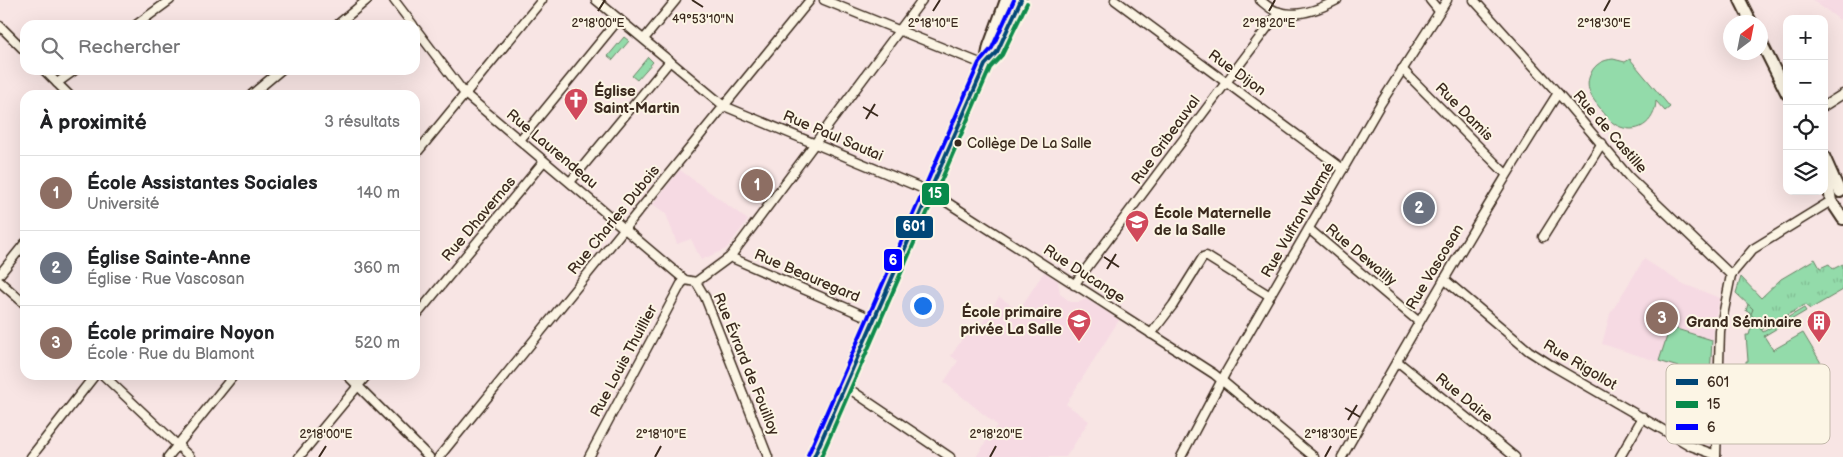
<!DOCTYPE html>
<html lang="fr">
<meta charset="utf-8">
<style>
body{margin:0;font-family:"Balsamiq Sans",sans-serif;background:#f2f2f2;color:#202124}
.controls{position:absolute;right:15px;top:15px;display:grid;overflow:hidden;border-radius:10px;box-shadow:0 5px 20px #0002}
.controls button{width:45px;height:45px;display:grid;place-items:center;padding:0;border:0;border-bottom:1px solid #e0e0e0;background:#fff;color:#202124;font:25px sans-serif}
.compass{position:absolute;left:1723px;top:15px;width:45px;height:45px;border-radius:50%;background:#fff;box-shadow:0 5px 20px #0002;rotate:32deg}
.you{position:absolute;left:922px;top:305px;width:18px;height:18px;margin:-12px;border:4px solid #fff;border-radius:50%;background:#1a73e8;box-shadow:0 0 0 8px #1a73e833}
.badge{display:grid;place-items:center;width:32px;height:32px;border-radius:50%;background:#d1495b;color:#fff;font-size:16px;font-weight:700}
.pin{position:absolute;translate:-50% -50%;border:2px solid #fff;box-shadow:0 1px 5px #0006}
.list{margin:0;padding:0;list-style:none}
h2{display:flex;justify-content:space-between;align-items:center;height:65px;margin:0;padding:0 20px;font-size:21px}
h2 small{font-size:16px;font-weight:400;color:#757577}
.list li{display:grid;grid-template-columns:32px 1fr auto;gap:15px;align-items:center;box-sizing:border-box;height:75px;padding:0 20px;border-top:1px solid #e0e0e0}
.list b{display:block;font-size:19px;white-space:nowrap}
.list p{margin:0;font-size:16px;white-space:nowrap;color:#757577}
.list em{font-size:16px;font-style:normal;color:#757577}
.icon{flex:none;width:28px;height:28px;fill:none;stroke:currentColor;stroke-width:2;stroke-linecap:round;stroke-linejoin:round}
.map{position:relative;flex:none;width:1843px;height:457px;overflow:hidden}
.search{position:absolute;background:#fff;box-shadow:0 5px 20px #0002;left:20px;top:20px;width:400px;height:55px;display:flex;align-items:center;gap:12px;box-sizing:border-box;padding:0 18px;border-radius:15px;color:#757577;font-size:19px}
.panel{position:absolute;background:#fff;box-shadow:0 5px 20px #0002;left:20px;top:90px;width:400px;height:290px;border-radius:15px}
.map>svg:first-child{display:block}
.built{fill:#f6dae3}
.grass{fill:#93dbaa;stroke:#678264}
.park{fill:url(#park-tufts);stroke:#678264}
.lines{fill:none;stroke-linecap:round;stroke-linejoin:round}
.minor-casing{stroke:#3b2a1e;stroke-width:11}
.secondary-casing{stroke:#3b2a1e;stroke-width:14}
.minor{stroke:#fcf5e5;stroke-width:8}
.secondary{stroke:#fcf5e5;stroke-width:10}
.bus-1-casing{stroke:#fcf5e5;stroke-width:8}
.bus-2-casing{stroke:#fcf5e5;stroke-width:8}
.bus-3-casing{stroke:#fcf5e5;stroke-width:8}
.bus-1{stroke:#004677;stroke-width:4}
.bus-2{stroke:#088a4b;stroke-width:4}
.bus-3{stroke:#00f;stroke-width:4}
.ticks{fill:none;stroke:#3b2a1e;stroke-width:2}
.bus-dot{fill:#3b2a1e;stroke:#fcf5e5;stroke-width:2}
.labels{text-anchor:middle;dominant-baseline:central;stroke-width:4;stroke-linejoin:round;paint-order:stroke}
.bus-label{font-size:14px;fill:#3b2a1e;stroke:#fcf5e5;text-anchor:start}
.street-label{font-size:15px;fill:#3b2a1e;stroke:#fcf5e5}
.poi-label{font-size:15px;font-weight:bold;fill:#3b2a1e;stroke:#fcf5e5;text-anchor:start}
.key{fill:#fcf5e5;stroke:#c2b8a9;stroke-width:1}
.key-label{font-size:14px;fill:#3b2a1e}
.ticks-label{font-size:12px;text-anchor:middle;fill:#3b2a1e;stroke:#fcf5e5;stroke-width:4;stroke-linejoin:round;paint-order:stroke}
.line-badge{stroke:#fcf5e5;stroke-width:2}
.badge-label{font-size:14px;text-anchor:middle;font-weight:bold;fill:#fff}
</style>
<div class="map">
<svg width="1843" height="457" viewBox="0 0 1843 457">
<defs>
<pattern id="park-tufts" width="24" height="20" patternUnits="userSpaceOnUse" patternTransform="scale(1.25)"><rect width="24" height="20" fill="#93dbaa"/><path d="M3 7l-1-3M5 7V3M7 7l1-3M15 17l-1-3M17 17v-4M19 17l1-3" fill="none" stroke="#80bc92"/></pattern>
</defs>
<rect width="100%" height="100%" fill="#f8e5e4"/>
<filter id="ink" filterUnits="userSpaceOnUse"><feTurbulence type="fractalNoise" baseFrequency=".02" numOctaves="2"/><feDisplacementMap in="SourceGraphic" scale="10" xChannelSelector="R" yChannelSelector="G"/><feConvolveMatrix kernelMatrix="1 2 1 2 8 2 1 2 1" color-interpolation-filters="sRGB"/></filter>
<g filter="url(#ink)">
<g class="built">
<polygon points="1812,0 1843,0 1843,22"/>
<polygon points="680,170 748,220 726,249 701,260 691,239 677,244 666,214 653,204"/>
<polygon points="1644,259 1681,283 1720,298 1714,322 1710,378 1602,344 1610,314"/>
<polygon points="1044,272 1058,281 1060,294 1071,302 1079,302 1086,299 1119,320 1066,404 1089,421 1066,457 976,457 997,425 944,382 958,361 951,356 966,333 973,337 999,297 1019,310"/>
</g>
<g class="grass">
<polygon points="624,37 629,41 613,60 608,56"/>
<polygon points="648,57 653,62 637,80 632,76"/>
<path d="M1613,59L1625,62L1630,59L1670,107L1665,111L1656,101C1655,123 1637,136 1616,125C1609,121 1605,114 1600,108C1591,97 1584,87 1591,73C1595,64 1603,60 1613,59Z"/>
<polygon points="1748,304 1753,309 1752,314 1763,332 1804,308 1806,311 1764,336 1773,350 1803,333 1827,373 1754,415 1762,430 1757,433 1753,433 1753,415 1746,415 1745,420 1741,420 1741,399 1736,399 1736,392 1727,391 1727,383 1741,383 1741,376 1746,376 1746,361 1748,361 1746,335 1749,335 1751,328 1748,327 1750,312 1746,311"/>
<polygon points="1670,327 1712,340 1710,377 1659,361"/>
</g>
<polygon class="park" points="1815,259 1820,268 1829,264 1833,269 1843,264 1843,290 1810,309 1805,305 1761,330 1751,314 1753,309 1736,293 1741,277 1761,298 1781,279"/>
<g class="lines">
<defs>
<g id="minor">
<polyline points="394,0 413,25"/>
<polyline points="596,0 724,106 931,192 1214,374 1314,457"/>
<polyline points="824,0 985,65"/>
<polyline points="1115,0 1343,169"/>
<path d="M1260,0C1265,4 1270,9 1276,11C1296,19 1320,9 1337,0"/>
<polyline points="1430,0 1439,11"/>
<polyline points="1474,0 1564,100 1629,177 1731,275"/>
<polyline points="136,25 170,0"/>
<polyline points="337,25 367,0"/>
<polyline points="0,26 25,51"/>
<polyline points="415,28 465,94 685,280 696,282 730,257 922,0"/>
<polyline points="644,39 676,0"/>
<polyline points="1402,69 1506,174"/>
<polyline points="44,70 69,95"/>
<polyline points="57,83 75,70"/>
<polyline points="251,95 281,70"/>
<polyline points="1824,106 1843,94"/>
<polyline points="520,140 619,19"/>
<polyline points="415,155 542,0"/>
<polyline points="570,182 670,61"/>
<polyline points="1309,229 1419,322"/>
<polyline points="1543,237 1602,143"/>
<polyline points="730,257 874,320"/>
<polyline points="0,274 25,243"/>
<polyline points="1444,279 1529,351 1551,365 1691,446 1716,455"/>
<polyline points="0,282 25,304"/>
<polyline points="696,282 705,297 768,457"/>
<polyline points="1074,285 1279,12"/>
<polyline points="415,317 544,161"/>
<polyline points="1151,334 1173,305 1203,257 1206,256 1270,296"/>
<polyline points="1397,361 1515,457"/>
<polyline points="103,375 190,457"/>
<polyline points="347,375 429,457"/>
<polyline points="845,386 950,457"/>
<polyline points="31,457 95,375"/>
<polyline points="168,457 234,375"/>
<polyline points="299,457 367,375"/>
<polyline points="439,457 810,0"/>
<polyline points="589,457 681,284 685,280"/>
<polyline points="1181,457 1226,372 1381,103 1447,0"/>
<path d="M1342,457C1412,334 1482,212 1558,93"/>
<polyline points="1620,457 1643,417"/>
<polyline points="1716,457 1720,331 1731,275 1753,249 1831,201"/>
</g>
<g id="secondary">
<polyline points="1740,0 1751,22"/>
<polyline points="1760,40 1787,94"/>
<polyline points="986,65 997,52 1021,0"/>
<polyline points="1824,156 1840,192"/>
<polyline points="1824,175 1828,183 1831,201 1843,219"/>
<polyline points="814,457 985,65 989,46 1006,0"/>
</g>
</defs>
<use href="#minor" class="minor-casing"/>
<use href="#secondary" class="secondary-casing"/>
<use href="#minor" class="minor"/>
<use href="#secondary" class="secondary"/>
<defs>
<polyline id="bus-1" points="814,457 985,65 997,52 1021,0"/>
<polyline id="bus-2" points="821,457 990,68 1002,55 1027,3"/>
<polyline id="bus-3" points="808,455 979,63 992,48 1014,0"/>
</defs>
<use href="#bus-1" class="bus-1-casing"/>
<use href="#bus-2" class="bus-2-casing"/>
<use href="#bus-3" class="bus-3-casing"/>
<use href="#bus-1" class="bus-1"/>
<use href="#bus-2" class="bus-2"/>
<use href="#bus-3" class="bus-3"/>
</g>
</g>
<path class="ticks" d="M692,0L703,7M598,11L605,0M933,11L940,0M1269,11L1275,0M1604,11L1610,0M863,107L878,116M866,119L875,104M1104,257L1119,267M1107,269L1116,254M1345,408L1360,417M1348,420L1357,405M319,457L326,446M655,457L661,446M990,457L996,446M1325,457L1331,446"/>
<defs>
<symbol id="church-pin" viewBox="-11 -11 22 30"><path d="M0 17L-7.5 6A9.5 9.5 0 1 1 7.5 6Z" fill="#d1495b" stroke="#fcf5e5"/><path d="M-1.2-6h2.4v3.5h3.3v2.4h-3.3V6h-2.4V-.1h-3.3v-2.4h3.3Z" fill="#fff"/></symbol>
<symbol id="school-pin" viewBox="-11 -11 22 30"><path d="M0 17L-7.5 6A9.5 9.5 0 1 1 7.5 6Z" fill="#d1495b" stroke="#fcf5e5"/><path d="M0-5L7-2L0 1L-7-2ZM-4 1L0 2.5L4 1V4Q0 6-4 4Z" fill="#fff"/></symbol>
<symbol id="building-pin" viewBox="-11 -11 22 30"><path d="M0 17L-7.5 6A9.5 9.5 0 1 1 7.5 6Z" fill="#d1495b" stroke="#fcf5e5"/><path d="M-4-6H4V6H1V3H-1V6H-4ZM-2.5-4.3h1.7v1.8h-1.7ZM.8-4.3h1.7v1.8H.8ZM-2.5-1h1.7V.8h-1.7ZM.8-1h1.7V.8H.8Z" fill="#fff"/></symbol>
</defs>
<g fill-rule="evenodd">
<use href="#church-pin" x="562" y="86" width="28" height="38"/>
<use href="#school-pin" x="1123" y="208" width="28" height="38"/>
<use href="#school-pin" x="1065" y="307" width="28" height="38"/>
<use href="#building-pin" x="1805" y="308" width="28" height="38"/>
</g>
<circle class="bus-dot" cx="958" cy="143" r="4.5"/>
<g class="labels">
<g class="bus-label">
<text x="967" y="143">Collège De La Salle</text>
</g>
<g class="street-label">
<text transform="translate(1237 73) rotate(36)">Rue Dijon</text>
<text transform="translate(1464 112) rotate(45)">Rue Damis</text>
<text transform="translate(1610 132) rotate(49)">Rue de Castille</text>
<text transform="translate(833 136) rotate(23)">Rue Paul Sautai</text>
<text transform="translate(1166 140) rotate(-54)">Rue Gribeauval</text>
<text transform="translate(552 149) rotate(40)">Rue Laurendeau</text>
<text transform="translate(479 219) rotate(-50)">Rue Dhavernas</text>
<text transform="translate(614 220) rotate(-51)">Rue Charles Dubois</text>
<text transform="translate(1298 220) rotate(-60)">Rue Vulfran Warmé</text>
<text transform="translate(1361 255) rotate(40)">Rue Dewailly</text>
<text transform="translate(1435 267) rotate(-59)">Rue Vascosan</text>
<text transform="translate(1084 274) rotate(33)">Rue Ducange</text>
<text transform="translate(807 276) rotate(23)">Rue Beauregard</text>
<text transform="translate(624 361) rotate(-62)">Rue Louis Thuillier</text>
<text transform="translate(746 364) rotate(68)">Rue Évrard de Fouilloy</text>
<text transform="translate(1580 365) rotate(31)">Rue Rigollot</text>
<text transform="translate(1464 398) rotate(39)">Rue Daire</text>
</g>
<g class="poi-label">
<text x="594" y="91">Église<tspan x="594" dy="17">Saint-Martin</tspan></text>
<text x="1154" y="213">École Maternelle<tspan x="1154" dy="17">de la Salle</tspan></text>
<text x="1062" y="312" text-anchor="end">École primaire<tspan x="1062" dy="17">privée La Salle</tspan></text>
<text x="1802" y="322" text-anchor="end">Grand Séminaire</text>
</g>
</g>
<rect x="1666" y="364" width="164" height="80" rx="8" class="key"/>
<rect x="1676" y="379" width="22" height="6" fill="#004677"/>
<rect x="1676" y="401" width="22" height="7" fill="#088a4b"/>
<rect x="1676" y="424" width="22" height="6" fill="#00f"/>
<g class="key-label">
<text x="1707" y="387">601</text>
<text x="1707" y="409">15</text>
<text x="1707" y="432">6</text>
</g>
<g class="ticks-label">
<text x="703" y="23">49°53'10"N</text>
<text x="598" y="27">2°18'00"E</text>
<text x="933" y="27">2°18'10"E</text>
<text x="1269" y="27">2°18'20"E</text>
<text x="1604" y="27">2°18'30"E</text>
<text x="326" y="438">2°18'00"E</text>
<text x="661" y="438">2°18'10"E</text>
<text x="996" y="438">2°18'20"E</text>
<text x="1331" y="438">2°18'30"E</text>
</g>
<g class="line-badge">
<rect x="921" y="182" width="29" height="24" rx="5" fill="#088a4b"/>
<rect x="895" y="215" width="39" height="24" rx="5" fill="#004677"/>
<rect x="883" y="248" width="20" height="24" rx="5" fill="#00f"/>
</g>
<g class="badge-label">
<text x="935" y="198">15</text>
<text x="914" y="231">601</text>
<text x="893" y="265">6</text>
</g>
</svg>
<div class="controls">
<button>+</button>
<button>−</button>
<button><svg class="icon" aria-label="locate" viewBox="0 0 24 24"><circle cx="12" cy="12" r="6"/><path d="M12 2v4M12 18v4M2 12h4M18 12h4"/></svg></button>
<button><svg class="icon" aria-label="layers" viewBox="0 0 24 24"><path d="M12 4l9 5-9 5-9-5zM3 14l9 5 9-5"/></svg></button>
</div>
<svg class="compass" viewBox="-18 -18 36 36"><path d="M0-13l5 13h-10z" fill="#e53935"/><path d="M0 13l5-13h-10z" fill="#757577"/></svg>
<div class="you"></div>
<div class="pin badge" style="left:757px;top:185px;background:#8d6e63">1</div>
<div class="pin badge" style="left:1419px;top:208px;background:#6b7280">2</div>
<div class="pin badge" style="left:1662px;top:318px;background:#8d6e63">3</div>
<div class="search"><svg class="icon" aria-label="search" viewBox="0 0 24 24"><circle cx="10" cy="10" r="6"/><path d="M15 15l6 6"/></svg>Rechercher</div>
<section class="panel">
<h2>À proximité<small>3 résultats</small></h2>
<ul class="list">
<li><span class="badge" style="background:#8d6e63">1</span><div><b>École Assistantes Sociales</b><p>Université</p></div><em>140 m</em></li>
<li><span class="badge" style="background:#6b7280">2</span><div><b>Église Sainte-Anne</b><p>Église · Rue Vascosan</p></div><em>360 m</em></li>
<li><span class="badge" style="background:#8d6e63">3</span><div><b>École primaire Noyon</b><p>École · Rue du Blamont</p></div><em>520 m</em></li>
</ul>
</section>
</div>
